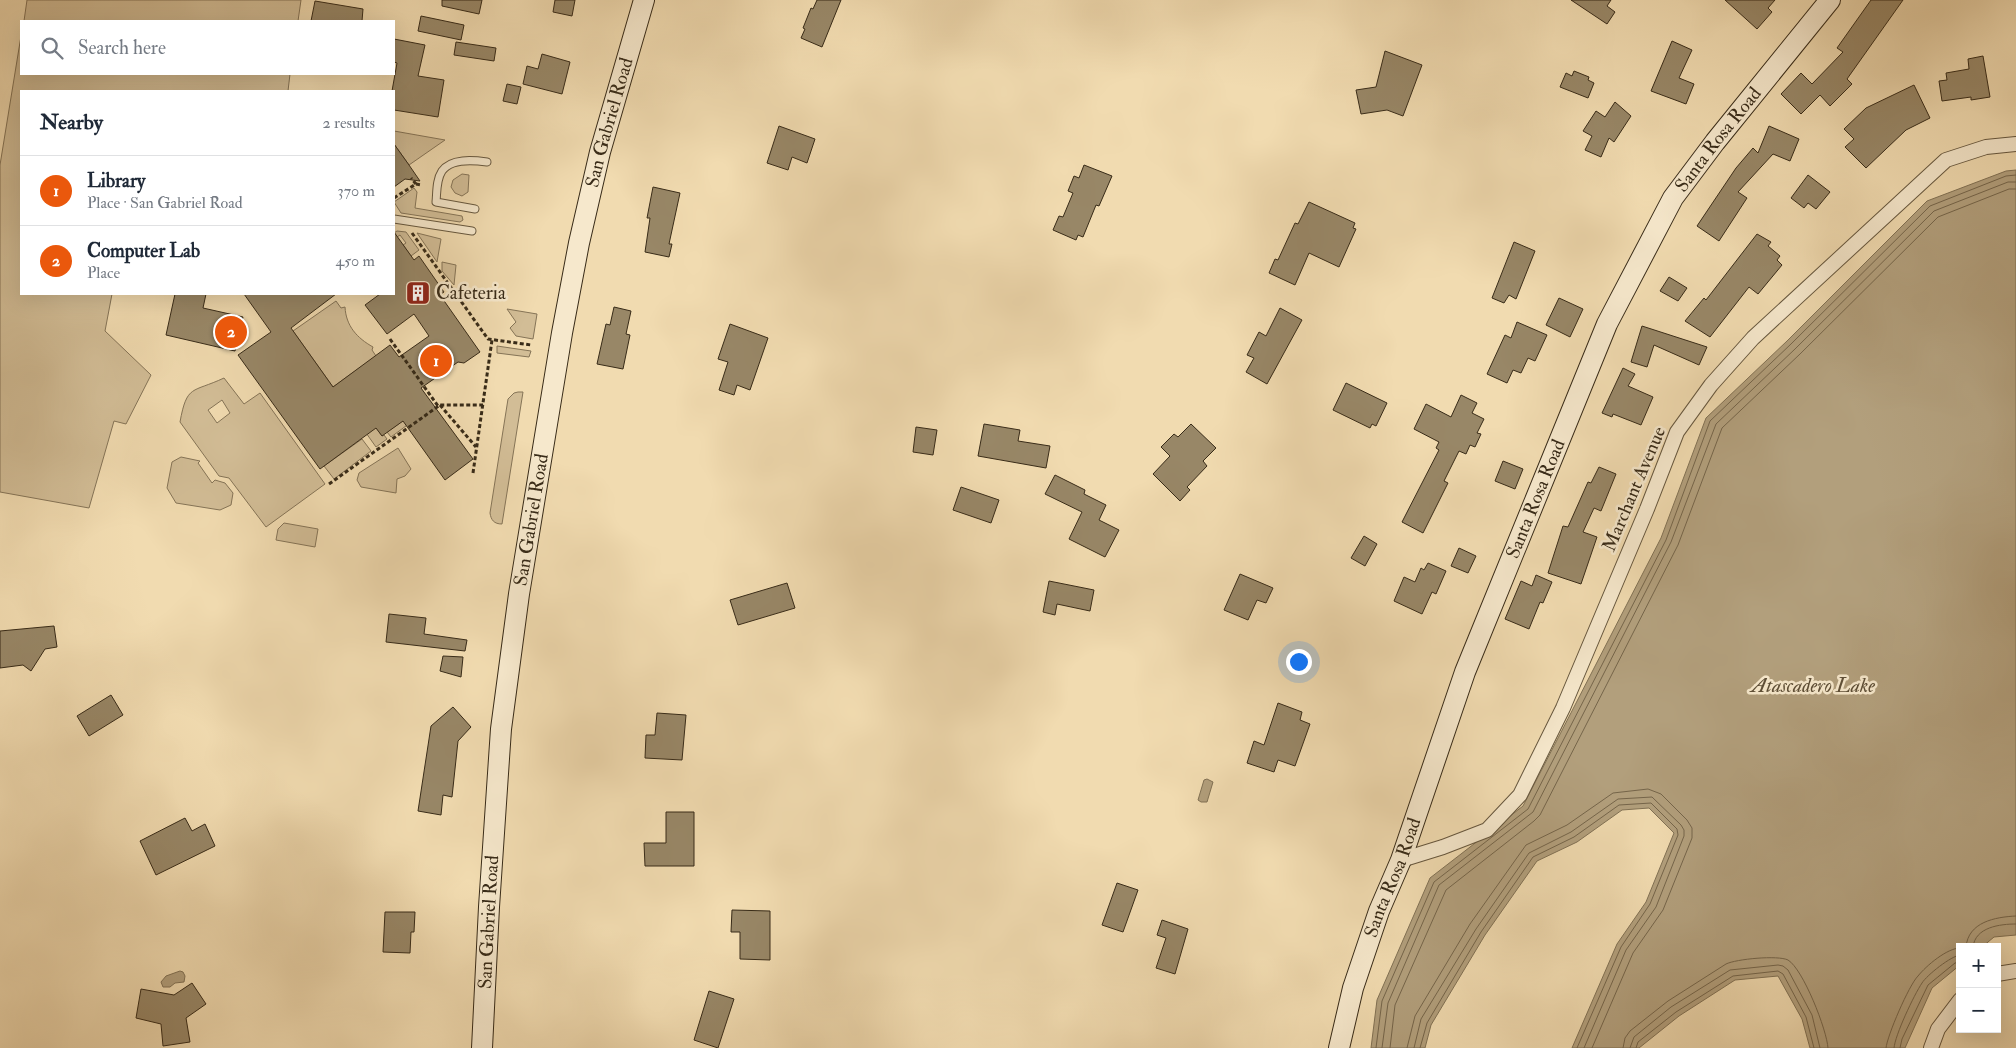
<!DOCTYPE html>
<meta charset="utf-8">
<style>
body{margin:0;font-family:"IM FELL Double Pica",serif;background:#f6f6f7;color:#1f2937}
.controls{position:absolute;right:15px;bottom:15px;display:grid;overflow:hidden;border-radius:0px;box-shadow:0 5px 20px #0002}
.controls button{width:45px;height:45px;display:grid;place-items:center;padding:0;border:0;border-bottom:1px solid #e0e1e3;background:#fff;color:#1f2937;font:25px sans-serif}
.you{position:absolute;left:1298px;top:661px;width:18px;height:18px;margin:-12px;border:4px solid #fff;border-radius:50%;background:#1a73e8;box-shadow:0 0 0 8px #1a73e833}
.badge{display:grid;place-items:center;width:32px;height:32px;border-radius:50%;background:#ea580c;color:#fff;font-size:16px;font-weight:700}
.pin{position:absolute;translate:-50% -50%;border:2px solid #fff;box-shadow:0 1px 5px #0006}
.list{margin:0;padding:0;list-style:none}
h2{display:flex;justify-content:space-between;align-items:center;height:65px;margin:0;padding:0 20px;font-size:21px}
h2 small{font-size:16px;font-weight:400;color:#747a83}
.list li{display:grid;grid-template-columns:32px 1fr auto;gap:15px;align-items:center;box-sizing:border-box;height:70px;padding:0 20px;border-top:1px solid #e0e1e3}
.list b{display:block;font-size:19px;white-space:nowrap}
.list p{margin:0;font-size:16px;white-space:nowrap;color:#747a83}
.list em{font-size:16px;font-style:normal;color:#747a83}
.icon{flex:none;width:28px;height:28px;fill:none;stroke:currentColor;stroke-width:2;stroke-linecap:round;stroke-linejoin:round}
.map{position:relative;flex:none;width:2016px;height:1048px;overflow:hidden}
.search{position:absolute;background:#fff;box-shadow:0 5px 20px #0002;left:20px;top:20px;width:375px;height:55px;display:flex;align-items:center;gap:12px;box-sizing:border-box;padding:0 18px;border-radius:0px;color:#747a83;font-size:19px}
.panel{position:absolute;background:#fff;box-shadow:0 5px 20px #0002;left:20px;top:90px;width:375px;height:205px;border-radius:0px}
.map>svg:first-child{display:block}
.green{fill:#d2bd96;stroke:#857457;fill-rule:evenodd}
.water{fill:#b29f7c;stroke:#817154}
.lines{fill:none;stroke-linecap:round;stroke-linejoin:round}
.shore{stroke:#75654a;stroke-width:1}
.building{fill:#988767;stroke:#382b18}
.lane-casing{stroke:#66573e;stroke-width:9}
.street-casing{stroke:#66573e;stroke-width:16}
.secondary-casing{stroke:#382b18;stroke-width:22}
.path{stroke:#382b18;stroke-width:3;stroke-dasharray:4 2.5;stroke-linecap:butt}
.lane{stroke:#f6e8cc;stroke-width:7}
.street{stroke:#f6e8cc;stroke-width:14}
.secondary{stroke:#f6e8cc;stroke-width:20}
.labels{text-anchor:middle;dominant-baseline:central;stroke-width:5;stroke-linejoin:round;paint-order:stroke}
.street-label{font-size:19px;fill:#382b18;stroke:#f6e8cc}
.poi-label{font-size:19px;fill:#382b18;stroke:#f6e8cc;text-anchor:start}
.water-label{font-size:20px;font-style:italic;fill:#5d4e36;stroke:#f6e8cc}
</style>
<div class="map">
<svg width="2016" height="1048" viewBox="0 0 2016 1048">
<rect width="100%" height="100%" fill="#f1dbb0"/>
<filter id="stains"><feTurbulence type="fractalNoise" baseFrequency=".004" numOctaves="4"/><feColorMatrix values="0 0 0 0 .2 0 0 0 0 .09 0 0 0 0 .02 0 0 0 .5 -.17"/></filter>
<radialGradient id="worn" r=".72"><stop offset=".6" stop-color="#630" stop-opacity="0"/><stop offset="1" stop-color="#630" stop-opacity=".3"/></radialGradient>
<g class="green">
<polygon points="27,0 301,0 298,21 24,21"/>
<polygon points="21,36 21,74 290,74 288,91 21,91 21,294 112,294 105,331 151,375 126,424 114,421 89,508 0,492 0,165"/>
<polygon points="394,131 445,140 409,165 394,144"/>
<polygon points="462,174 469,175 468,192 462,196 455,193 451,187 453,180"/>
<polygon points="414,188 417,192 415,208 462,216 463,220 460,222 401,213 394,202"/>
<polygon points="397,231 406,232 419,250 411,256 403,245 406,243 400,235 394,239 394,233"/>
<polygon points="417,233 441,239 437,262"/>
<polygon points="442,262 456,265 454,285 442,271"/>
<path d="M336,301L341,308L345,307C346,326 357,338 373,347L372,350L376,356L333,387L293,331Z"/>
<polygon points="507,309 537,314 533,339 516,336 510,328 516,322"/>
<polygon points="497,346 531,351 529,357 497,353"/>
<path d="M224,378L244,404L260,393L325,484L266,527L229,478L219,476L180,422C187,384 192,393 224,378ZM222,400L230,413L217,423L208,410Z"/>
<polygon points="346,386 382,436 384,435 387,439 376,447 337,392"/>
<path d="M518,392H523L502,524C494,524 491,520 490,513L508,399L514,393Z"/>
<polygon points="407,418 410,423 391,437 387,432"/>
<polygon points="362,439 371,451 334,479 324,466"/>
<polygon points="398,448 411,469 405,476 397,479 396,493 361,487 357,480 359,473"/>
<polygon points="181,457 200,461 198,463 212,483 215,480 225,483 233,493 231,505 220,510 176,503 167,488 172,462"/>
<polygon points="284,523 318,529 315,547 276,540 278,529"/>
</g>
<g class="water">
<polygon points="2016,170 2016,935 1994,937 1982,947 1960,947 1960,965 1932,988 1905,1048 1810,1048 1802,1019 1778,976 1735,980 1679,1016 1639,1048 1572,1048 1617,944 1646,902 1674,833 1649,808 1622,810 1577,842 1537,861 1485,935 1431,1025 1425,1048 1371,1048 1377,1000 1430,878 1523,806 1661,538 1706,418 1787,341 1927,201 2006,171"/>
<polygon points="1207,779 1213,782 1207,802 1201,802 1198,800 1204,780"/>
<polygon points="180,971 183,972 185,976 184,982 175,983 170,987 163,987 161,982 166,976"/>
</g>
<g class="lines">
<g class="shore">
<path d="M1966,947C1968,922 1995,917 2016,916"/>
<path d="M1973,947C1975,927 2000,924 2016,924"/>
<polyline points="1376,1048 1382,1001 1434,882 1528,809 1666,540 1710,421 1791,344 1930,206 2006,176 2016,175"/>
<polyline points="1382,1048 1388,1003 1439,885 1533,812 1671,542 1716,424 1795,349 1934,211 2008,182 2016,182"/>
<polyline points="1390,1048 1395,1005 1446,890 1534,821 1540,815 1678,545 1722,428 1800,354 1938,217 2009,189 2016,189"/>
<polyline points="1407,1048 1415,1016 1470,924 1526,845 1567,825 1613,793 1648,789 1661,794 1687,820 1692,828 1692,838 1663,910 1633,953 1592,1048"/>
<polyline points="1414,1048 1421,1019 1476,929 1529,853 1571,832 1618,799 1652,797 1681,825 1684,830 1684,836 1656,907 1626,950 1584,1048"/>
<polyline points="1420,1048 1427,1023 1481,932 1533,857 1574,837 1619,805 1651,803 1677,829 1678,835 1650,904 1621,947 1577,1048"/>
<path d="M1623,1048L1625,1038L1630,1031L1668,1001L1726,964C1736,959 1778,955 1788,960C1803,969 1827,1030 1828,1048"/>
<polyline points="1630,1048 1634,1037 1671,1007 1730,970 1778,965 1783,966 1788,970 1812,1015 1820,1048"/>
<polyline points="1636,1048 1638,1042 1676,1012 1733,976 1778,971 1783,974 1806,1017 1814,1048"/>
<path d="M1886,1048C1887,1036 1909,985 1918,976C1926,966 1947,948 1960,948"/>
<path d="M1894,1048C1895,1035 1914,995 1922,983C1927,975 1951,956 1960,955"/>
<polyline points="1900,1048 1902,1039 1928,985 1955,963 1960,962"/>
</g>
</g>
<g class="building">
<polygon points="442,0 482,0 479,14 442,6"/>
<polygon points="555,0 575,0 572,16 553,12"/>
<polygon points="817,0 841,0 822,47 801,38 805,29 803,28 811,8 813,9"/>
<polygon points="1571,0 1611,0 1607,6 1615,12 1607,24"/>
<polygon points="1725,0 1775,0 1768,8 1772,12 1757,29"/>
<polygon points="1871,0 1903,0 1847,79 1852,84 1830,106 1820,95 1801,114 1781,94 1801,73 1812,84 1843,52 1837,48"/>
<polygon points="315,1 363,9 362,21 311,21"/>
<polygon points="421,16 464,25 461,40 418,31"/>
<polygon points="394,39 425,45 418,76 444,80 438,117 394,110 392,91 397,63 394,62"/>
<polygon points="1672,41 1692,50 1679,78 1694,84 1686,104 1651,91"/>
<polygon points="456,42 496,48 494,61 454,55"/>
<polygon points="1385,51 1422,65 1403,116 1387,110 1361,114 1356,90 1376,87"/>
<polygon points="542,54 570,62 562,94 523,84 527,66 538,69"/>
<polygon points="1983,56 1990,97 1971,100 1971,97 1942,101 1939,81 1947,80 1946,73 1969,69 1968,59"/>
<polygon points="1574,71 1589,77 1588,80 1594,83 1588,98 1560,87 1566,73 1572,76"/>
<polygon points="507,84 521,87 517,104 503,101"/>
<polygon points="1914,85 1930,118 1906,130 1866,168 1845,147 1854,139 1844,129 1866,108"/>
<polygon points="1615,102 1631,116 1614,142 1609,138 1601,157 1585,150 1592,136 1583,131 1596,111 1605,117"/>
<polygon points="779,126 815,139 807,163 792,157 788,170 767,163"/>
<polygon points="1769,126 1799,139 1790,161 1773,154 1738,192 1747,198 1719,241 1697,226 1736,168 1753,148 1758,153"/>
<polygon points="394,144 409,165 420,181 405,179 394,187"/>
<polygon points="1084,165 1112,176 1099,206 1096,205 1083,237 1078,235 1076,240 1053,230 1059,216 1063,217 1073,193 1068,191 1074,176 1079,178"/>
<polygon points="1808,175 1830,192 1816,209 1808,203 1804,208 1791,198"/>
<polygon points="653,187 680,193 669,244 672,244 669,257 645,252 650,218 647,218"/>
<polygon points="1309,202 1355,223 1353,228 1356,229 1339,267 1309,253 1295,285 1269,273 1275,259 1278,260 1295,223 1298,224"/>
<polygon points="394,232 414,260 419,256 444,292 440,295 480,352 464,363 458,362 421,388 473,459 445,480 403,421 382,436 376,428 320,469 238,355 271,332 244,294 336,294 291,328 333,387 390,345 399,357 429,336 414,314 387,334 365,305 380,294 394,294"/>
<polygon points="1757,234 1771,242 1768,246 1780,256 1777,260 1782,265 1758,294 1749,287 1710,337 1685,321 1704,298 1706,300"/>
<polygon points="1514,242 1535,251 1516,299 1509,295 1504,303 1492,298"/>
<polygon points="1669,277 1687,288 1678,301 1660,291"/>
<polygon points="175,294 206,294 203,308 243,317 235,351 166,335"/>
<polygon points="1559,298 1583,309 1570,337 1546,325"/>
<polygon points="614,307 631,311 626,334 630,335 623,369 597,364 606,324 610,325"/>
<polygon points="1280,308 1302,320 1267,384 1246,372 1254,358 1247,355 1259,332 1266,336"/>
<polygon points="1517,322 1547,335 1535,361 1528,358 1521,373 1513,370 1507,383 1487,374 1505,335 1511,338"/>
<polygon points="730,324 768,338 750,390 737,385 734,395 719,390 728,362 718,359"/>
<polygon points="1642,326 1707,347 1699,365 1654,345 1647,367 1631,362"/>
<polygon points="1623,368 1635,374 1628,386 1653,397 1641,425 1613,414 1612,417 1602,413"/>
<polygon points="1346,383 1387,403 1376,426 1372,424 1370,428 1333,410"/>
<polygon points="1461,395 1477,403 1472,413 1484,419 1477,433 1481,434 1475,447 1470,445 1466,454 1459,451 1444,481 1448,483 1423,533 1402,522 1439,450 1436,448 1439,442 1414,429 1426,404 1451,417"/>
<polygon points="984,424 1020,430 1018,441 1050,446 1046,468 978,456"/>
<polygon points="1191,424 1216,448 1203,461 1207,466 1187,487 1190,490 1180,501 1153,474 1170,456 1161,447 1174,434 1178,437"/>
<polygon points="916,427 937,430 933,455 913,452"/>
<polygon points="1503,461 1523,469 1515,489 1495,481"/>
<polygon points="1599,467 1616,474 1601,511 1594,508 1583,532 1597,537 1581,584 1548,573 1563,526 1568,527 1588,482 1591,483"/>
<polygon points="1055,475 1085,490 1084,494 1106,505 1099,520 1119,530 1105,557 1069,539 1082,512 1045,494"/>
<polygon points="961,487 999,500 991,523 953,510"/>
<polygon points="1364,536 1377,544 1365,566 1351,558"/>
<polygon points="1459,548 1476,556 1468,573 1451,566"/>
<polygon points="1428,563 1446,571 1436,594 1432,592 1422,614 1394,601 1404,577 1415,582 1421,568 1424,570"/>
<polygon points="1240,574 1273,588 1266,603 1257,600 1248,620 1224,610"/>
<polygon points="1536,575 1552,582 1543,603 1540,602 1529,629 1505,619 1521,581 1532,586"/>
<polygon points="1049,581 1094,590 1090,611 1057,604 1055,615 1043,612"/>
<polygon points="787,583 795,608 738,625 730,600"/>
<polygon points="389,614 426,618 424,634 467,640 465,651 386,642"/>
<polygon points="54,626 57,647 45,649 31,671 23,665 0,668 0,631"/>
<polygon points="443,656 463,657 461,677 440,671"/>
<polygon points="111,695 123,715 89,736 77,716"/>
<polygon points="1278,703 1302,712 1300,720 1310,724 1295,766 1278,760 1274,772 1247,763 1254,741 1264,745"/>
<polygon points="453,707 471,727 458,741 452,797 443,795 441,815 418,811 431,726"/>
<polygon points="657,713 686,715 682,760 645,758 646,735 655,735"/>
<polygon points="666,812 694,812 694,866 645,866 644,843 666,843"/>
<polygon points="185,818 192,831 205,824 215,846 156,875 140,841"/>
<polygon points="1117,883 1138,890 1123,932 1102,925"/>
<polygon points="732,910 770,911 770,960 740,959 740,932 731,932"/>
<polygon points="385,912 415,912 414,932 411,932 410,953 383,952"/>
<polygon points="1162,920 1188,929 1175,974 1156,968 1166,938 1157,935"/>
<polygon points="192,983 206,1004 186,1018 190,1042 163,1046 161,1024 136,1018 141,989 174,995"/>
<polygon points="709,991 734,999 718,1048 694,1040"/>
</g>
<g class="lines">
<defs>
<g id="lane">
<path d="M475,209L436,202C437,193 436,180 442,171C451,158 473,160 487,162"/>
<polyline points="394,219 472,231"/>
</g>
<g id="street">
<polyline points="1401,860 1443,847 1487,830 1520,795 1563,708 1647,509 1677,432 1711,385 1753,338 1946,160 1986,147 2016,144"/>
<polyline points="1997,974 2016,971"/>
<polyline points="1931,1048 1938,1029 1960,1000"/>
</g>
<g id="secondary">
<path id="s1" d="M482,1048L489,907L501,729L519,594L562,333L579,243L600,152L644,0"/>
<path id="s2" d="M1339,1048L1353,988L1379,911L1401,860L1465,672L1607,324L1673,198L1715,142L1830,0"/>
</g>
</defs>
<use href="#lane" class="lane-casing"/>
<use href="#street" class="street-casing"/>
<use href="#secondary" class="secondary-casing"/>
<g class="path">
<polyline points="416,184 422,185"/>
<polyline points="394,198 416,184 411,178"/>
<polyline points="412,233 488,339 531,345"/>
<polyline points="390,339 438,406"/>
<polyline points="440,405 476,447"/>
<polyline points="473,473 492,340"/>
<polyline points="329,484 440,405 483,405"/>
</g>
<use href="#lane" class="lane"/>
<use href="#street" class="street"/>
<use href="#secondary" class="secondary"/>
</g>
<defs>
<symbol id="building-square" viewBox="-11 -11 22 22"><rect x="-9" y="-9" width="18" height="18" rx="4" fill="#8f2418" stroke="#f6e8cc"/><path d="M-4-6H4V6H1V3H-1V6H-4ZM-2.5-4.3h1.7v1.8h-1.7ZM.8-4.3h1.7v1.8H.8ZM-2.5-1h1.7V.8h-1.7ZM.8-1h1.7V.8H.8Z" fill="#fff"/></symbol>
</defs>
<g fill-rule="evenodd">
<use href="#building-square" x="404" y="279" width="28" height="28"/>
</g>
<g class="labels">
<g class="street-label">
<text stroke="none"><textPath href="#s1" startOffset="936">San Gabriel Road</textPath></text>
<text stroke="none"><textPath href="#s2" startOffset="989">Santa Rosa Road</textPath></text>
<text transform="translate(1634 489) rotate(-67)">Marchant Avenue</text>
<text stroke="none"><textPath href="#s2" startOffset="584">Santa Rosa Road</textPath></text>
<text stroke="none"><textPath href="#s1" startOffset="531">San Gabriel Road</textPath></text>
<text stroke="none"><textPath href="#s2" startOffset="179">Santa Rosa Road</textPath></text>
<text stroke="none"><textPath href="#s1" startOffset="126">San Gabriel Road</textPath></text>
</g>
<g class="poi-label">
<text x="436" y="293">Cafeteria</text>
</g>
<g class="water-label">
<text x="1813" y="685">Atascadero Lake</text>
</g>
</g>
<rect width="100%" height="100%" filter="url(#stains)"/>
<rect width="100%" height="100%" fill="url(#worn)"/>
</svg>
<div class="controls">
<button>+</button>
<button>−</button>
</div>
<div class="you"></div>
<div class="pin badge" style="left:436px;top:361px">1</div>
<div class="pin badge" style="left:231px;top:332px">2</div>
<div class="search"><svg class="icon" aria-label="search" viewBox="0 0 24 24"><circle cx="10" cy="10" r="6"/><path d="M15 15l6 6"/></svg>Search here</div>
<section class="panel">
<h2>Nearby<small>2 results</small></h2>
<ul class="list">
<li><span class="badge">1</span><div><b>Library</b><p>Place · San Gabriel Road</p></div><em>370 m</em></li>
<li><span class="badge">2</span><div><b>Computer Lab</b><p>Place</p></div><em>450 m</em></li>
</ul>
</section>
</div>
